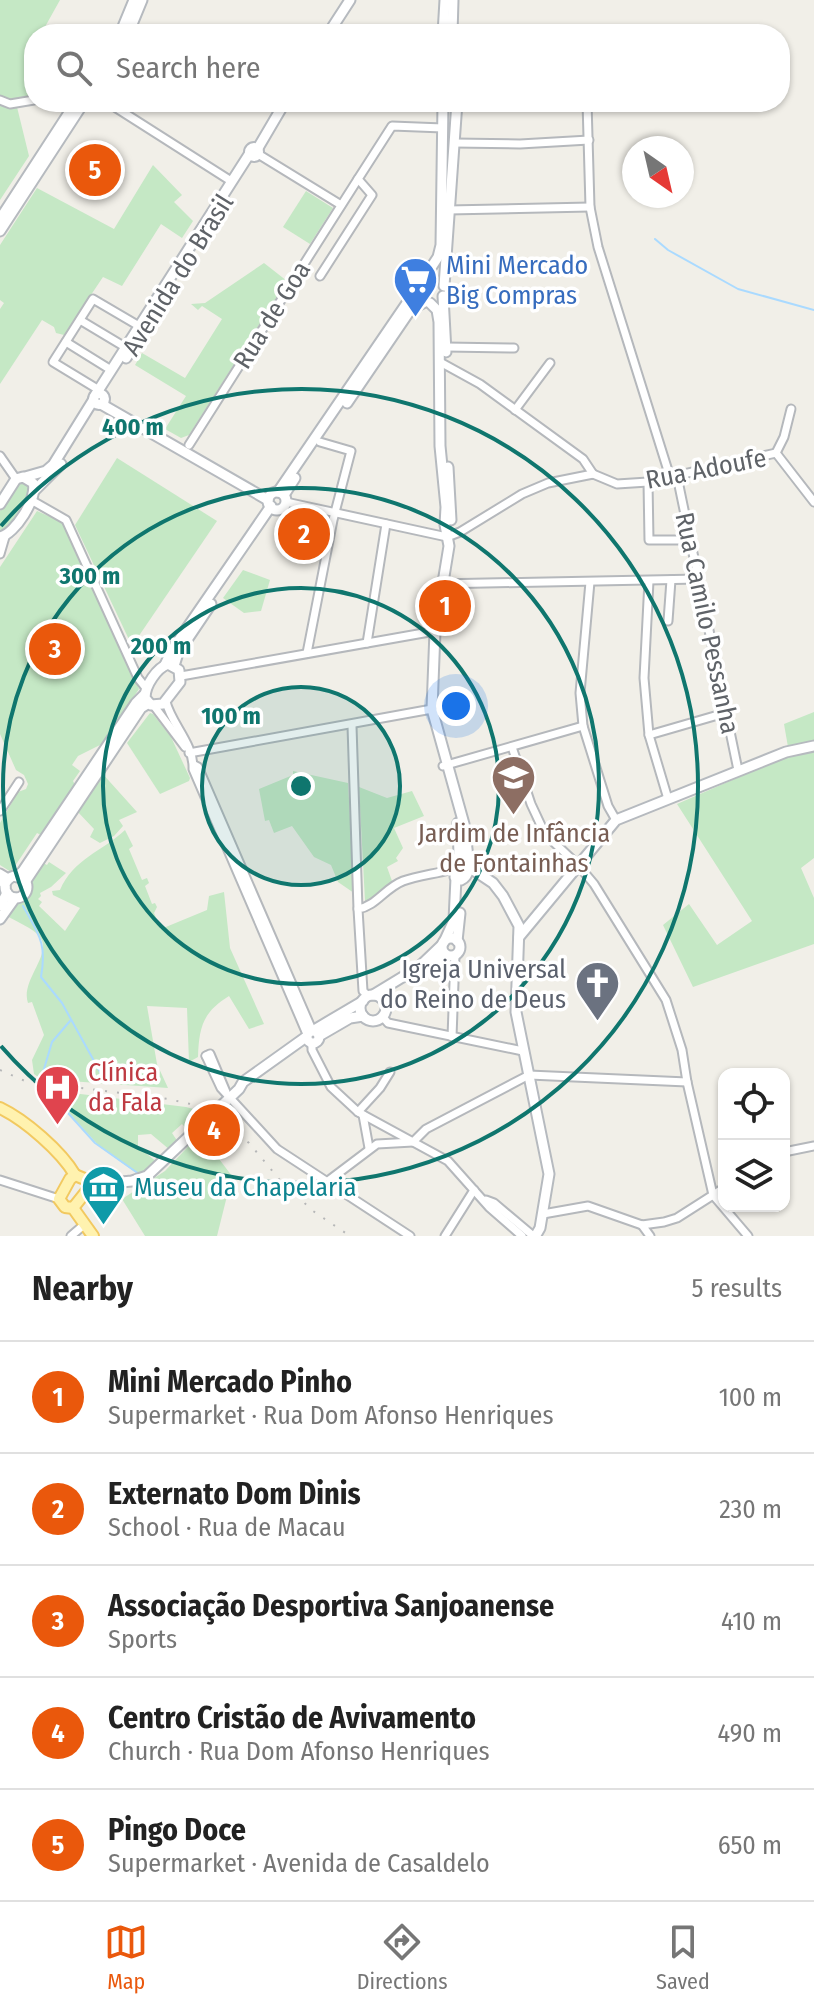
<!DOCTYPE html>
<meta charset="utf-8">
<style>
body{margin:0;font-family:"Fira Sans Condensed",sans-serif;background:#f2f2f2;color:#222}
.controls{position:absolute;right:24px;bottom:24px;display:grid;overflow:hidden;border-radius:16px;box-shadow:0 2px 6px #0004}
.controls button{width:72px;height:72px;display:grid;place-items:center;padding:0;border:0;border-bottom:2px solid #e0e0e0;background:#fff;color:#222;font:40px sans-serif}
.compass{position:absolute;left:622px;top:136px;width:72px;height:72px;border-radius:50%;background:#fff;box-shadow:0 2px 6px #0004;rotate:146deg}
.you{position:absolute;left:456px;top:706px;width:28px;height:28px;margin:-20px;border:6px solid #fff;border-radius:50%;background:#1a73e8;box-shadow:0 0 0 12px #1a73e833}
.badge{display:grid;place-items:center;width:52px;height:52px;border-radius:50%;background:#ea580c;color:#fff;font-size:26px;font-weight:700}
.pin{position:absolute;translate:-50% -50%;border:4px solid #fff;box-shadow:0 2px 8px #0006}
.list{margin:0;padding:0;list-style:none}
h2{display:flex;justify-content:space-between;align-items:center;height:104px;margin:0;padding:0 32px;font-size:34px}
h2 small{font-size:26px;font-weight:400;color:#767676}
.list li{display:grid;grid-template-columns:52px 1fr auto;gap:24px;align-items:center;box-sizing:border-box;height:112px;padding:0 32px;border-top:2px solid #e0e0e0}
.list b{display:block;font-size:30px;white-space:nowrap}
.list p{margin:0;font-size:26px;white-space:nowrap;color:#767676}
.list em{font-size:26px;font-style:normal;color:#767676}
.icon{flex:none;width:44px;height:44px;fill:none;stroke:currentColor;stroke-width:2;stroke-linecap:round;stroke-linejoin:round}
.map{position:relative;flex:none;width:814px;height:1236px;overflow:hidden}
.search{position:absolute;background:#fff;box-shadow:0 2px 6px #0004;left:24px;right:24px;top:24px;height:88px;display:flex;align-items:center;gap:20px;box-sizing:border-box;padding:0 28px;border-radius:32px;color:#767676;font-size:30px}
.sheet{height:664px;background:#fff}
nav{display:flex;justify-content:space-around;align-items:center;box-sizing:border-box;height:112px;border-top:2px solid #e0e0e0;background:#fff;font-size:22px;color:#767676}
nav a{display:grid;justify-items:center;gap:4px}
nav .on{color:#ea580c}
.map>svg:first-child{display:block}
.green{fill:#c5e8c5}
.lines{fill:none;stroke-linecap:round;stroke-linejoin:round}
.stream{stroke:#aadaff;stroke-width:2}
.street-casing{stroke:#b5b8bc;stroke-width:11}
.secondary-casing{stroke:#b6babf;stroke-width:13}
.primary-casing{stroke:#f2c960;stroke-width:14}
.street{stroke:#fff;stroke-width:7}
.secondary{stroke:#fff;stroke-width:9}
.primary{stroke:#fff2af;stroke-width:10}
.rail{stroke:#b6b7b8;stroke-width:2;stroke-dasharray:2 10;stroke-linecap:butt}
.ring{fill:none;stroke:#0f766e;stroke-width:4}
.labels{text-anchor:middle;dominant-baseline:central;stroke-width:7;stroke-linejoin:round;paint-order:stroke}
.shop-label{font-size:26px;fill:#366cbe;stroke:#fff;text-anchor:start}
.street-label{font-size:26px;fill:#5f6368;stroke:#fff}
.education-label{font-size:26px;fill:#785e54;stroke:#fff}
.worship-label{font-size:26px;fill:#5b616d;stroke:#fff;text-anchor:end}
.health-label{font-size:26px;fill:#be3a42;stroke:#fff;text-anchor:start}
.culture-label{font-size:26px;fill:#0d838f;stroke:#fff;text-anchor:start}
.centre{fill:#0f766e;stroke:#fff;stroke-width:4}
.ring-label{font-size:24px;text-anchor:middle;font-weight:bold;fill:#0f766e;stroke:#fff;stroke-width:7;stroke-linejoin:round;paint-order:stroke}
</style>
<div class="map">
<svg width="814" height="1236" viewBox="0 0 814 1236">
<rect width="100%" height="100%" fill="#f1efe8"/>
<g class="green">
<polygon points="0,0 60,0 41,34 34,34 34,100 17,107 29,156 0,200"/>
<polygon points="153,165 182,195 174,202 193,221 182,238 161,224 122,286 103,277 64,335 56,333 54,327 42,320 0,384 0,309 4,303 0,300 0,245 37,188 114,229"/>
<polygon points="306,191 333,208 310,244 283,227"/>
<polygon points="264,263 287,281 189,435 181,438 165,429 186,396 135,365 142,353 185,378 222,319 202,306 198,310 191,304 205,303"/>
<polygon points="117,458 217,521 132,646 75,525"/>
<polygon points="21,481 29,483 31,493 8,531 0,534 0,511"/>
<polygon points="37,511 62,522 139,689 102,744 78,756 72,765 80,771 73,781 75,785 41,835 37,833 11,872 0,865 0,823 18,792 26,789 28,784 24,775 16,770 0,734 0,567"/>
<polygon points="243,570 270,580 261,611 244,613 223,598"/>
<polygon points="814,712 814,741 788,747 784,724"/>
<polygon points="150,713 153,714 171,737 190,778 189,781 160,794 127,743"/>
<polygon points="814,750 814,858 801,868 814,898 814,944 693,987 663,925 689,904 717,945 752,921 677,804 790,755"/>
<polygon points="293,771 348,783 354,893 338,882 331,865 314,857 292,826 274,833 269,820 265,821 259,789 293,775"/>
<polygon points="101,772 137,812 119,820 123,826 114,836 100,843 90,837 94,829 77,811"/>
<polygon points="359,787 387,798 412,791 424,816 394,828 403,848 396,858 398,861 387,867 392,881 369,903 365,901"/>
<path d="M125,830L133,846L129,849L142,880L147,878L149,883L145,886L152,904L155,903L157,907L154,913L161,929L207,910L209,896L224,892L230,948L264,1024L249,1029L229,996C203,1012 199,1027 198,1057L189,1062L187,1008L147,1006L157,1064L168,1088L41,1079L34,1074L32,1060L44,1035L32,1002L28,1003C20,981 53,954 40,937C33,928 17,922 7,916L16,903L25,899L31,892L32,878L43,863L47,865L49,862L66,873L51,887L40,893L41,896L38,899L42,902L39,906L65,931L80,908L53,895L52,891L60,890C73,859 103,851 125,830Z"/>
<polygon points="48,1090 186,1107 205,1112 188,1130 182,1124 172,1133 178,1142 170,1150 151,1134 138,1135 138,1147 157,1162 139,1175 100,1147"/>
<polygon points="200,1134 232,1176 217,1236 145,1236 122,1199 165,1171"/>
</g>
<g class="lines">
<g class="stream">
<polyline points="655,239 668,250 738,289 814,310"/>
<path d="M23,906C39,935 47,943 41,977L62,1003L104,1079"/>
<polyline points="41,1079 52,1042 70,1021"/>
<polyline points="39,1089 43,1097 59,1103 95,1143 139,1174"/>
</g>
<defs>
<g id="street">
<polyline points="0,100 10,104 34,100"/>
<polyline points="107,102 231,181"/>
<polyline points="587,102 590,207 598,247 670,477"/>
<polyline points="454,143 520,144 589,140"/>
<polyline points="258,154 341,205"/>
<polyline points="448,210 590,207"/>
<polyline points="320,276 372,195 358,179 392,126 443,128"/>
<polyline points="80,320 125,347"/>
<polyline points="66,342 111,370"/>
<polyline points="446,347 514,348"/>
<polyline points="440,362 480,384 583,459 593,474"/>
<polyline points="99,390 53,362 93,299 139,326"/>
<polyline points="515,410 550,363"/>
<polyline points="189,445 358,179"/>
<polyline points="776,453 784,437 791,409"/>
<polyline points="0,456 16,479"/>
<polyline points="677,476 738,770"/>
<polyline points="648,482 649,540 690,540"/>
<polyline points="31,500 66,520 138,678 146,688"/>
<polyline points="286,502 447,537 460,532 522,494 548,483 593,474 617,484 648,482 776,453 814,502"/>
<polyline points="0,554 5,537"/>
<polyline points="649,581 644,678 649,735 668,799"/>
<polyline points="590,582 580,693 583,726 608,806 616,820"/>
<polyline points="437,584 699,579"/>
<polyline points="668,621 671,580"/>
<polyline points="367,643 386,524"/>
<polyline points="307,653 333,520 351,451 320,442"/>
<polyline points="181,676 435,631"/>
<path d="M166,702C172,725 194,744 193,769L307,1034"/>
<polyline points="154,706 185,747"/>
<polyline points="352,726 358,909"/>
<polyline points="649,735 725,713"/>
<polyline points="512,747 531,804 545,834 578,865 594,884 666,1000 682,1050 687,1082 713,1195 748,1236"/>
<polyline points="189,753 432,709"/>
<polyline points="194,765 198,767 312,1030"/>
<polyline points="443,766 583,726"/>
<polyline points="0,811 19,782"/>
<polyline points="0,873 10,879"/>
<polyline points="0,880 6,887"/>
<path d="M368,996L363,991L358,909C376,906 385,888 403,881C417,876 434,874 449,870"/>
<polyline points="382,1016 388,1023 523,1051"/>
<polyline points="452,1037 455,955"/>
<polyline points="312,1043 312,1050 331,1087 358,1112 448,1161 489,1207 522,1236"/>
<polyline points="206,1056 221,1088 277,1149 410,1236"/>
<polyline points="206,1056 210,1054 226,1092"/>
<polyline points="358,1112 380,1088 390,1072"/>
<polyline points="363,1115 369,1148"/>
<polyline points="784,1152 814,1146"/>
<polyline points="0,1180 59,1199"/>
<polyline points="328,1181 377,1144 413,1142 426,1129 529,1075 687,1082"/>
<polyline points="486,1200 494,1203 532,1235"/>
<polyline points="543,1214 588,1206 642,1225 664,1222 677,1218 724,1188"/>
<polyline points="642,1225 650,1236"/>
<polyline points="71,1236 85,1224"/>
<polyline points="445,1236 474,1190"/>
</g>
<g id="secondary">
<polyline points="120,34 134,0"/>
<polyline points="128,34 142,0"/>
<polyline points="328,34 350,0"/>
<polyline points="443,34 445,0"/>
<polyline points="452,34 453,0"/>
<circle cx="254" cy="152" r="4.5"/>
<polyline points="258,148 285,102"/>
<polyline points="0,219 76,102"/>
<polyline points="0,231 84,102"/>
<polyline points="423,280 438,257 441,245 443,102"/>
<polyline points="444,286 457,102"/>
<polyline points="443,296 446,352"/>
<polyline points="430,303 437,310 439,322 440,446 446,507 445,525 449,546 435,631 432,709 464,824 468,857"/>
<polyline points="126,358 161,303"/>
<circle cx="99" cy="399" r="5.5"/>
<polyline points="96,394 250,153"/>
<polyline points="347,403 411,309 425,302"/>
<polyline points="101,404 268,500"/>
<polyline points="448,467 451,520"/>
<polyline points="25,477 46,471 53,465 94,399"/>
<polyline points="35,490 61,464"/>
<polyline points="278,492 420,284"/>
<circle cx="277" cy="501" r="9"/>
<polyline points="284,495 295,478"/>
<path d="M0,504L16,479L23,477L33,483C38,498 15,534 0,537"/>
<path d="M168,664L179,670L180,682L163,704L151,705L145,698C145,685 157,668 168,664Z"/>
<polyline points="165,665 172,650 271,506"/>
<polyline points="174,666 178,653 211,604"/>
<polyline points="458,823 459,855"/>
<path d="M462,854L468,857C471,865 469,876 461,880L455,877L457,858Z"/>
<polyline points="469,867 493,883 503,896 519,926 516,1012 549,1174 540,1228 536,1235"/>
<circle cx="16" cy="887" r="11"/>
<polyline points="17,877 23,871 136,703 145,694"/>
<polyline points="25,882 141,708 149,703"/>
<polyline points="0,906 7,893"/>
<polyline points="0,919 15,898"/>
<polyline points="519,937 616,820 786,752 814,746"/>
<circle cx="451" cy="947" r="9"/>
<polyline points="457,941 460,913"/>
<polyline points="444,942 454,920 456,878"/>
<polyline points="421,972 445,954"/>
<polyline points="373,995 419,967 442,945"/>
<circle cx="373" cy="1008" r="13"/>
<polyline points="314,1030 363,1001"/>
<circle cx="313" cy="1037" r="6"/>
<polyline points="319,1036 350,1018 363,1016"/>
<polyline points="89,1185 132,1181 147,1176 239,1089 243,1082 306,1037"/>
</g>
<g id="primary">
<path d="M0,1108C25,1120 61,1151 75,1175"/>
<polyline points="75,1175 70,1179 59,1199 65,1207 73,1208 93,1236"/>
<polyline points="73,1208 89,1188 87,1180 75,1175"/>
</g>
</defs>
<use href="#street" class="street-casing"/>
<use href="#secondary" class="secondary-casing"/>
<use href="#primary" class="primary-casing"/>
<use href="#street" class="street"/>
<use href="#secondary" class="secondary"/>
<use href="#primary" class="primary"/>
<polyline class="rail" points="0,1070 25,1081 168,1099 204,1107 249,1143 279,1179 313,1211 350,1236"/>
</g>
<circle cx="301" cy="786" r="99" fill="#0f766e" fill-opacity=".12"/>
<g class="ring">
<circle cx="301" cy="786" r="99"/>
<circle cx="301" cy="786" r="198"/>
<circle cx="301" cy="786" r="298"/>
<path d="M1 526A397 397 0 1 1 1 1046"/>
</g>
<defs>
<symbol id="supermarket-pin" viewBox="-11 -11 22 30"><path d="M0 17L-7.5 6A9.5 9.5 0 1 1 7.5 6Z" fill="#3f7fe0" stroke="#fff"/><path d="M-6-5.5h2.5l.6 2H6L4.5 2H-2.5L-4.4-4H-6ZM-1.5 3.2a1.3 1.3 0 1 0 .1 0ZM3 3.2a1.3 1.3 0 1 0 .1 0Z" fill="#fff"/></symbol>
<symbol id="school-pin" viewBox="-11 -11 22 30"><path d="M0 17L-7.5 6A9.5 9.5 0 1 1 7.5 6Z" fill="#8d6e63" stroke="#fff"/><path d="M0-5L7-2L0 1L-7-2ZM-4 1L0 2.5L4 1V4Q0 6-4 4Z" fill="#fff"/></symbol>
<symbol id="church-pin" viewBox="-11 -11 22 30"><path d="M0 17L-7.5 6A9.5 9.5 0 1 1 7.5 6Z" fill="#6b7280" stroke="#fff"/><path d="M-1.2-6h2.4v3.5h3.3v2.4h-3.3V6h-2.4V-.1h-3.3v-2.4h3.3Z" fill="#fff"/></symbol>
<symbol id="hospital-pin" viewBox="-11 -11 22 30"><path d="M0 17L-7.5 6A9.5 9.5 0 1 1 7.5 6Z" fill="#e0444e" stroke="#fff"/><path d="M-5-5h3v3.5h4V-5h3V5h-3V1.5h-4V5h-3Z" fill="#fff"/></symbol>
<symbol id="museum-pin" viewBox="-11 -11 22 30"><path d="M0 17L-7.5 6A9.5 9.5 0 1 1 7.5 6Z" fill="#0f9aa8" stroke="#fff"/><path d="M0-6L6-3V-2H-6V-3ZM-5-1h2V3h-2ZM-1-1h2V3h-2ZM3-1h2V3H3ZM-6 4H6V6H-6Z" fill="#fff"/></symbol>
</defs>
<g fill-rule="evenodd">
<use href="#supermarket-pin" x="390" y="254" width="51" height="69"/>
<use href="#school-pin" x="488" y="752" width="51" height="69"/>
<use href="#church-pin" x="572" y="958" width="51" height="69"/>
<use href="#hospital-pin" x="32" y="1062" width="51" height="69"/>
<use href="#museum-pin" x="78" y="1162" width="51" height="69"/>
</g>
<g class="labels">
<g class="shop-label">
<text x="446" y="265">Mini Mercado<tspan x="446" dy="30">Big Compras</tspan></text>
</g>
<g class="street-label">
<text transform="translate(178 275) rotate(-58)">Avenida do Brasil</text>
<text transform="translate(272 315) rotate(-58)">Rua de Goa</text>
<text transform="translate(706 469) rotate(-11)">Rua Adoufe</text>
<text transform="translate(707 623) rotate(78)">Rua Camilo Pessanha</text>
</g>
<g class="education-label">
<text x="514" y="833">Jardim de Infância<tspan x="514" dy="30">de Fontainhas</tspan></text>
</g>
<g class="worship-label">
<text x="566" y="969">Igreja Universal<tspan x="566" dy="30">do Reino de Deus</tspan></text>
</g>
<g class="health-label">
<text x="88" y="1072">Clínica<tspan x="88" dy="30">da Fala</tspan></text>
</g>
<g class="culture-label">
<text x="134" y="1187">Museu da Chapelaria</text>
</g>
</g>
<circle cx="301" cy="786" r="12" class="centre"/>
<g class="ring-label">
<text x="133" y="435">400 m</text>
<text x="90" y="584">300 m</text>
<text x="161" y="654">200 m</text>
<text x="231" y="724">100 m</text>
</g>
</svg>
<div class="controls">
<button><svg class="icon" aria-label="locate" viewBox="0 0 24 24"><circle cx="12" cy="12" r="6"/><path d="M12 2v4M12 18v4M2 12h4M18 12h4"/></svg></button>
<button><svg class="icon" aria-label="layers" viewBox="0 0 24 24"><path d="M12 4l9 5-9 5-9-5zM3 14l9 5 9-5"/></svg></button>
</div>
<svg class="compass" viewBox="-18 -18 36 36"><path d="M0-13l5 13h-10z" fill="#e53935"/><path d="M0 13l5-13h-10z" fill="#767676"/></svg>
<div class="you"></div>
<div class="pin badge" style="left:445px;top:606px">1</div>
<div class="pin badge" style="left:304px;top:534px">2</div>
<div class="pin badge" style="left:55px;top:649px">3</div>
<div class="pin badge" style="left:214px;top:1130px">4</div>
<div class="pin badge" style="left:95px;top:170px">5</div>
<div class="search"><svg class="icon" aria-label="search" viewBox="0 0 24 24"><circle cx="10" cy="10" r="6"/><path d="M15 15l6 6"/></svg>Search here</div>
</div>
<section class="sheet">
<h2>Nearby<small>5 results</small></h2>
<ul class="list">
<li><span class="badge">1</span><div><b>Mini Mercado Pinho</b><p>Supermarket · Rua Dom Afonso Henriques</p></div><em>100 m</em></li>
<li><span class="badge">2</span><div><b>Externato Dom Dinis</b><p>School · Rua de Macau</p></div><em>230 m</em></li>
<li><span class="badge">3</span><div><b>Associação Desportiva Sanjoanense</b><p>Sports</p></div><em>410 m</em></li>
<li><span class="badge">4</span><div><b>Centro Cristão de Avivamento</b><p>Church · Rua Dom Afonso Henriques</p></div><em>490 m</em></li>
<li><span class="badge">5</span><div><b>Pingo Doce</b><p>Supermarket · Avenida de Casaldelo</p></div><em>650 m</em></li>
</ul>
</section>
<nav>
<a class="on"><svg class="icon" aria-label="map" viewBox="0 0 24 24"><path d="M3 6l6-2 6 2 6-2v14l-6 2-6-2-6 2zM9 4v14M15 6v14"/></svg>Map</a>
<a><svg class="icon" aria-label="directions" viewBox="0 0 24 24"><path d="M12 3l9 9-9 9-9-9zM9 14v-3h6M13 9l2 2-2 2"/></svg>Directions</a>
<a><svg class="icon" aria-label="saved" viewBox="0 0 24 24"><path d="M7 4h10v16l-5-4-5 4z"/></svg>Saved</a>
</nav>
